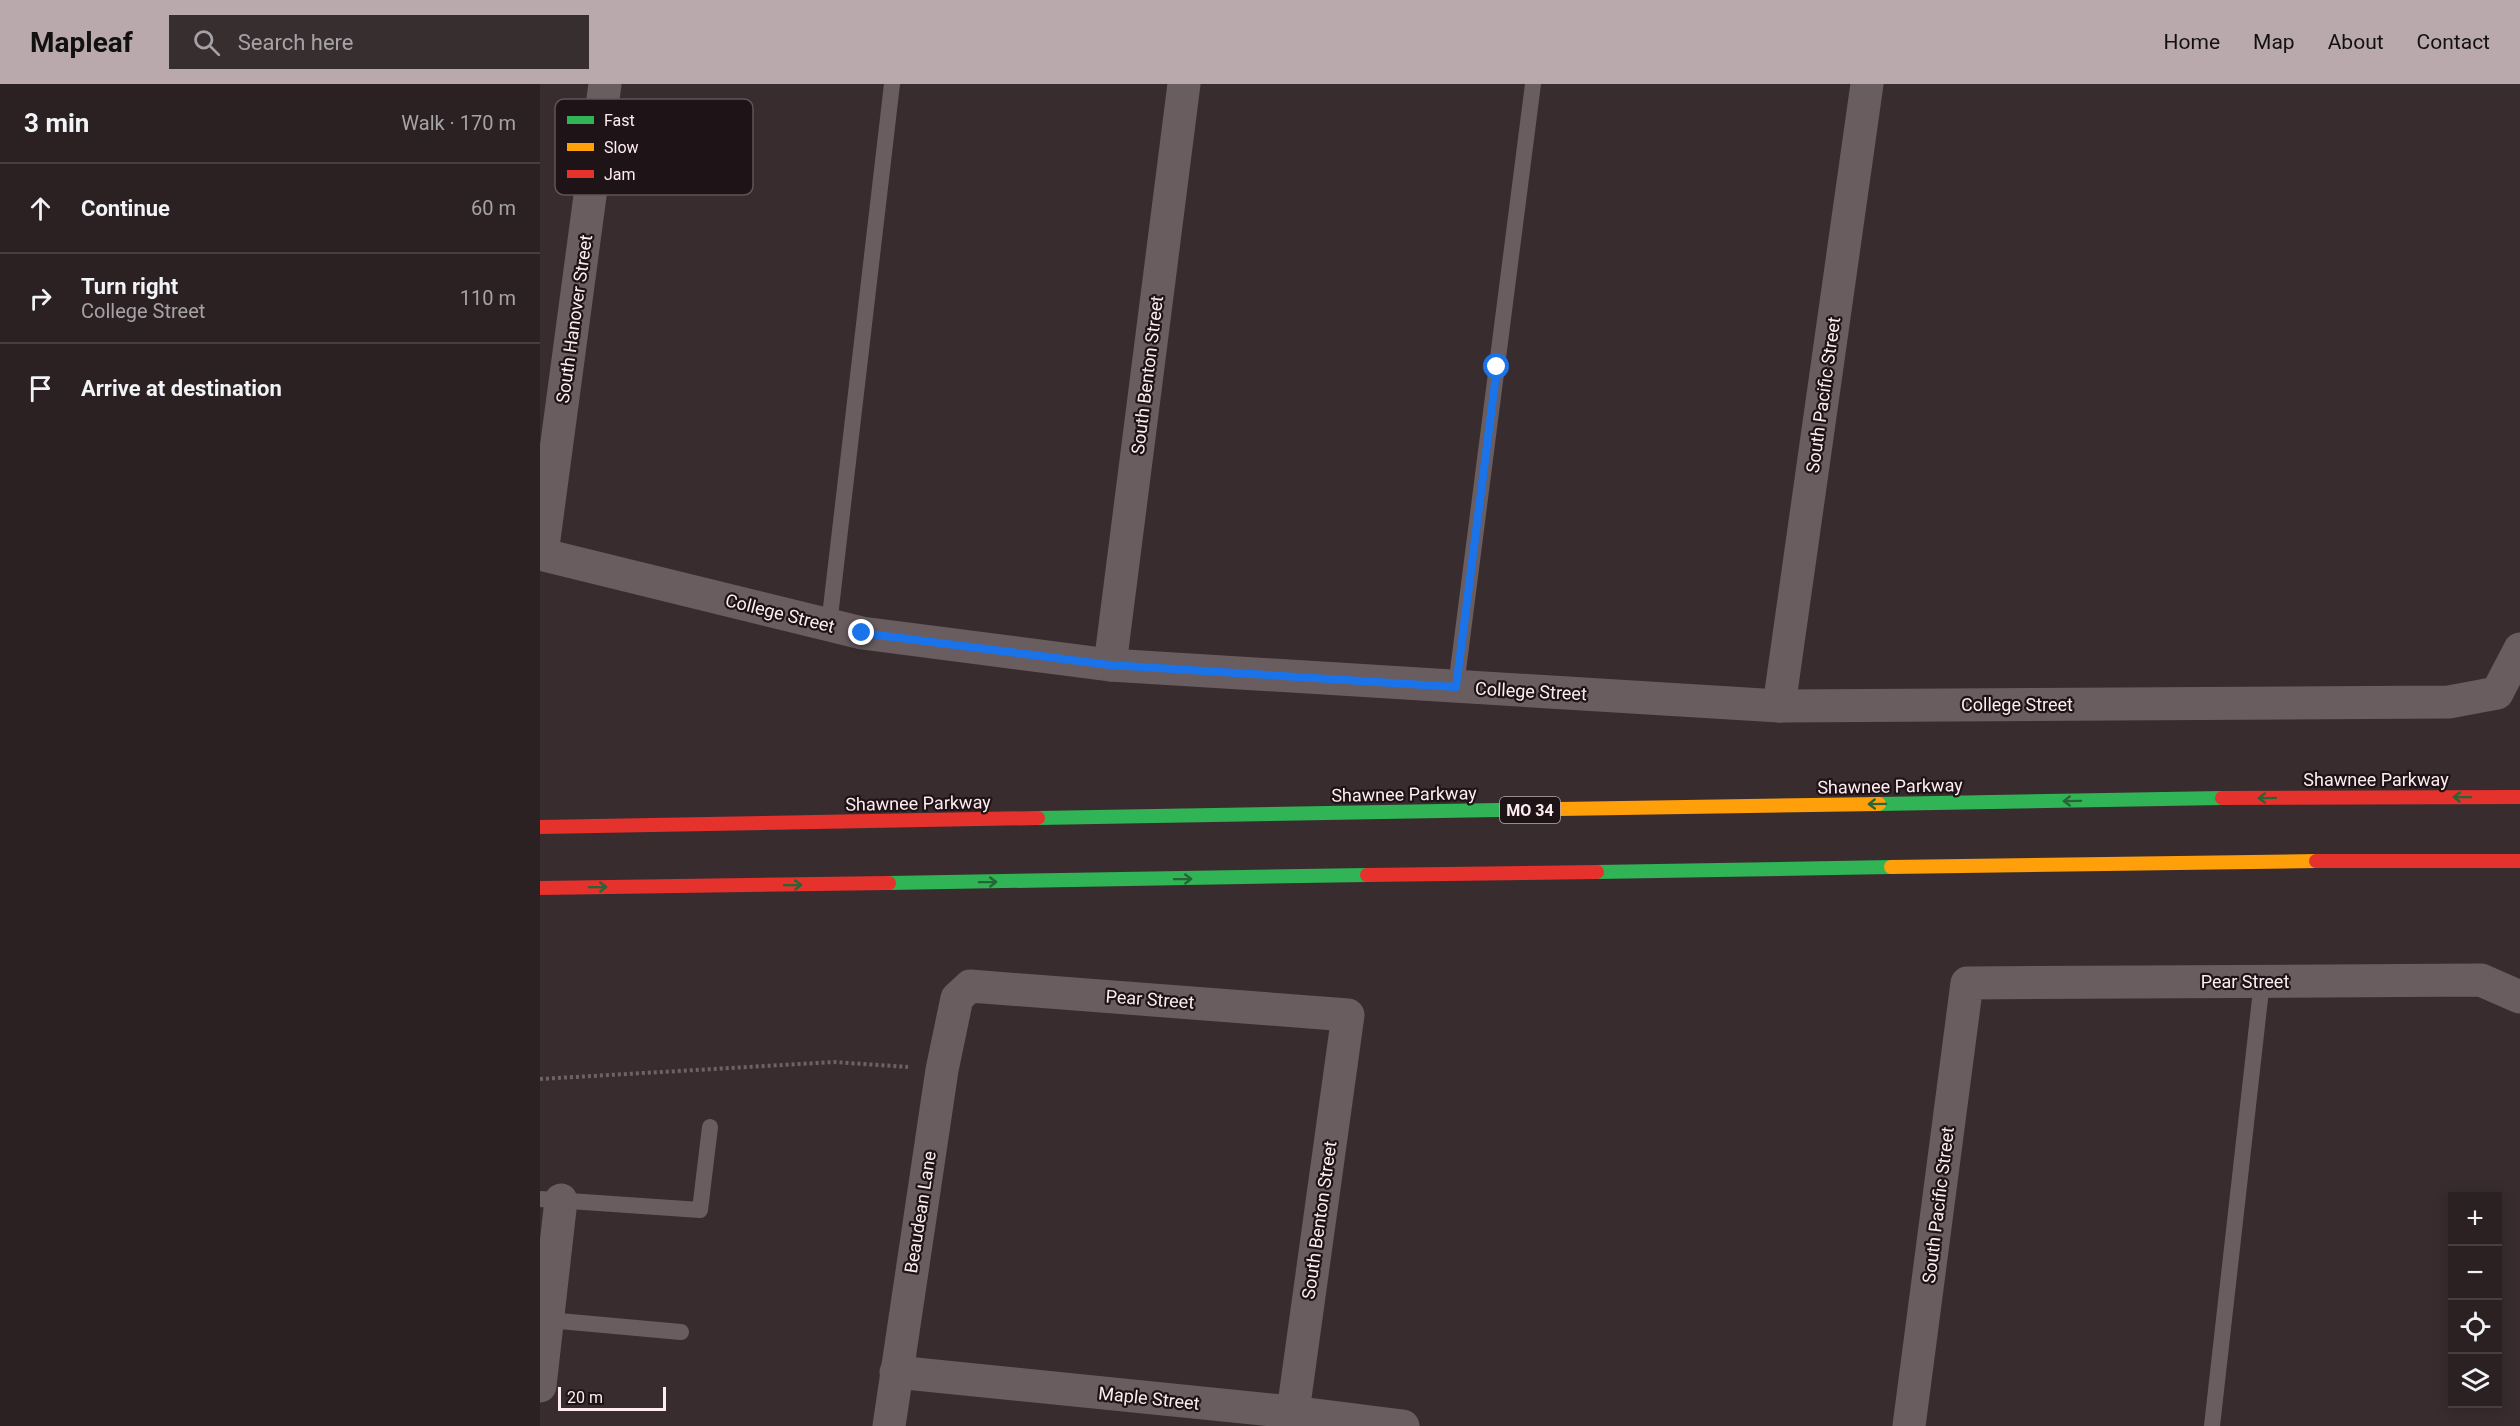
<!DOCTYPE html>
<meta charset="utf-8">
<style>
body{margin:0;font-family:Roboto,sans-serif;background:#372e30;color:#f1f3f6}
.controls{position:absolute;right:18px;bottom:18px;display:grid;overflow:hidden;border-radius:0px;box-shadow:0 3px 15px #0003}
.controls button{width:54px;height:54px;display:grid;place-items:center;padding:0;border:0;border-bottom:2px solid #473e41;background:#2b2123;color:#f1f3f6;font:30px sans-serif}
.scale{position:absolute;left:18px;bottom:15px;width:108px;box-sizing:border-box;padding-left:6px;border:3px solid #feecf0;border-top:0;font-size:16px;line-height:21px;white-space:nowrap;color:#feecf0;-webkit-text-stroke:4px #1e1316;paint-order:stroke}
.stop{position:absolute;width:18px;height:18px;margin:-14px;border:4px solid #1a73e8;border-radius:50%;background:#fff}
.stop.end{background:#1a73e8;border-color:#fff;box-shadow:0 2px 6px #0008}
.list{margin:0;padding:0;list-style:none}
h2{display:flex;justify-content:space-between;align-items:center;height:78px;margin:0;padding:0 24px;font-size:26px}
h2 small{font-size:20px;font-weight:400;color:#a6a3a6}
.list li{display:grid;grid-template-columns:39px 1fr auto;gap:18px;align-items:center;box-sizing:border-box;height:90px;padding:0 24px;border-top:2px solid #473e41}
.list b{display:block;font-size:22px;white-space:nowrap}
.list p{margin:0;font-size:20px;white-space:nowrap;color:#a6a3a6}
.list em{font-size:20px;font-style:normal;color:#a6a3a6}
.icon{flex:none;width:33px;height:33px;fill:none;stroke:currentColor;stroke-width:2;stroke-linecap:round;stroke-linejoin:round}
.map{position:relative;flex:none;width:1980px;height:1342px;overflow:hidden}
header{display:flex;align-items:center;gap:36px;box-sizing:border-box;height:84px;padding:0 30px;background:#b9a9ac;color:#111}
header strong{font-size:28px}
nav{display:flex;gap:33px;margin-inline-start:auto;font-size:21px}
.search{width:420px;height:54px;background:#372e30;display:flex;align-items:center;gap:15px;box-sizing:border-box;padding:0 21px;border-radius:0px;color:#a6a3a6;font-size:22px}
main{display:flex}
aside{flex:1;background:#2b2123}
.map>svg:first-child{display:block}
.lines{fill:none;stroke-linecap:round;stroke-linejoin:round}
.path{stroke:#6e6265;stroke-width:4;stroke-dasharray:3 3;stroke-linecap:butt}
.lane{stroke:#695d60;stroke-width:16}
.street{stroke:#695d60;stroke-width:33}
.fast{stroke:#30b455;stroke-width:14}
.slow{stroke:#ff9f0a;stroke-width:14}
.jam{stroke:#e5322d;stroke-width:14}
.oneway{stroke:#276436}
.route{stroke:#1a73e8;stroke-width:8}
.labels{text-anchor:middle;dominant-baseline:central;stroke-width:4.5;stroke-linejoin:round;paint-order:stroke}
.shield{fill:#1e1316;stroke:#bbabaf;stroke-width:1.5}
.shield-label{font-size:16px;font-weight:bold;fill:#feecf0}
.street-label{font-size:18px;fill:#feecf0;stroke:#1e1316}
.key{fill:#1e1316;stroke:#615457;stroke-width:1.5}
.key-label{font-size:16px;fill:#feecf0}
</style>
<header>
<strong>Mapleaf</strong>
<div class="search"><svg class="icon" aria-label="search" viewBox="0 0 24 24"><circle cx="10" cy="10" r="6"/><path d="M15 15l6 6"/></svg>Search here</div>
<nav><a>Home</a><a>Map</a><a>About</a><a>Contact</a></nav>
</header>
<main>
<aside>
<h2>3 min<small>Walk · 170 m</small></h2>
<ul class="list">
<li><svg class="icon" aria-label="ahead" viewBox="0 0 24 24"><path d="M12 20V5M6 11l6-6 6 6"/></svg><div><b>Continue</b></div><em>60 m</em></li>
<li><svg class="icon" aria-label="right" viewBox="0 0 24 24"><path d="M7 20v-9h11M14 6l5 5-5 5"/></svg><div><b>Turn right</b><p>College Street</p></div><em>110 m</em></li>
<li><svg class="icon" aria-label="arrive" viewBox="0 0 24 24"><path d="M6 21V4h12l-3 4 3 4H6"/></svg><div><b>Arrive at destination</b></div></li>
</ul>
</aside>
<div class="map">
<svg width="1980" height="1342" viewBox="0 0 1980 1342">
<rect width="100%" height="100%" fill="#392c2f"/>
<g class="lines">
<polyline class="path" points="0,995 294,978 368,983"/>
<g class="lane">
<polyline points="289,541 352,0"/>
<polyline points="916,602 993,0"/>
<polyline points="0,1115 160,1126 170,1043"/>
<polyline points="8,1236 141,1248"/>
<polyline points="1672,1342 1722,897"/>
</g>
<g class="street">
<polyline points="0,470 322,549 570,581 1239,622 1909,618 1957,609 1980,565"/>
<polyline points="2,470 65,0"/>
<polyline points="570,581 644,0"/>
<polyline points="1239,622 1327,0"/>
<polyline points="356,1288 752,1328 863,1342"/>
<polyline points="0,1302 21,1116"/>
<polyline points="349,1342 402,986 417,914 430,902 808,931 751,1342"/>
<polyline points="1369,1342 1427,899 1941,896 1980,913"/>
</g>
<g class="fast">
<polyline points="1339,720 1682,714"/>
<polyline points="498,734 1019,725"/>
<polyline points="1057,788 1351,783"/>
<polyline points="349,799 827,791"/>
</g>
<g class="slow">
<polyline points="1019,725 1339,720"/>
<polyline points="1351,783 1776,777"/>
</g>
<g class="jam">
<polyline points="1682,714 1980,713"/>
<polyline points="0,743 498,734"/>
<polyline points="1776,777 1980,777"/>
<polyline points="827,791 1057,788"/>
<polyline points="0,804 349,799"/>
</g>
</g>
<defs><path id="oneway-shaft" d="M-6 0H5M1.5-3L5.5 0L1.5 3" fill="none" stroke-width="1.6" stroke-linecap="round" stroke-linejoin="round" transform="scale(1.5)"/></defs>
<g class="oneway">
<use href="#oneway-shaft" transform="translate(1922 713) rotate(-179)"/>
<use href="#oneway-shaft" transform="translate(1727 714) rotate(179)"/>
<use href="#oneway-shaft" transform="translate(1532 717) rotate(179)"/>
<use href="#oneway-shaft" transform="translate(1337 720) rotate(179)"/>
<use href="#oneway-shaft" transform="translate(643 795) rotate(-1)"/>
<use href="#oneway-shaft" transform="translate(448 798) rotate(-1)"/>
<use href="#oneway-shaft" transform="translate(253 801) rotate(-1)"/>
<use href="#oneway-shaft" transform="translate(58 803) rotate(-1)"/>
</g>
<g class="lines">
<polyline class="route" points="322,549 570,581 916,603 957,283"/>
</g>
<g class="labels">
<rect class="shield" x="960" y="713" width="60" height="26" rx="4.5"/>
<g class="shield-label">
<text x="990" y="726">MO 34</text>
</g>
<g class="street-label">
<text transform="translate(34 235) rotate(-82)">South Hanover Street</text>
<text transform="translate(607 291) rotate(-83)">South Benton Street</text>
<text transform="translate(1283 311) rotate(-82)">South Pacific Street</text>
<text transform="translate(240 529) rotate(14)">College Street</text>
<text transform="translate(991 607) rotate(3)">College Street</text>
<text x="1477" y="620">College Street</text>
<text x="1836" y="695">Shawnee Parkway</text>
<text transform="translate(1350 702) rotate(-1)">Shawnee Parkway</text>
<text transform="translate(864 710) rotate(-1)">Shawnee Parkway</text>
<text transform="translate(378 719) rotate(-1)">Shawnee Parkway</text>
<text x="1705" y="897">Pear Street</text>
<text transform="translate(610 915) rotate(4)">Pear Street</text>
<text transform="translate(1398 1121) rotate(-83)">South Pacific Street</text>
<text transform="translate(380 1128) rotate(-81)">Beaudean Lane</text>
<text transform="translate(779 1136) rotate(-82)">South Benton Street</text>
<text transform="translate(609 1314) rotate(6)">Maple Street</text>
</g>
</g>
<rect x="15" y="15" width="198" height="96" rx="9" class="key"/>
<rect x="27" y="32" width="27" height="8" fill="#30b455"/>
<rect x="27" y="59" width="27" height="8" fill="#ff9f0a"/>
<rect x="27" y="86" width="27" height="8" fill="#e5322d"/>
<g class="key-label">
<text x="64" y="42">Fast</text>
<text x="64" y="69">Slow</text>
<text x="64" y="96">Jam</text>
</g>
</svg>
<div class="controls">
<button>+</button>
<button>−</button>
<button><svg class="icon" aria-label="locate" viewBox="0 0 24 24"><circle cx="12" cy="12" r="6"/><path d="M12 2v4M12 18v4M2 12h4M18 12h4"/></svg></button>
<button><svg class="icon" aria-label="layers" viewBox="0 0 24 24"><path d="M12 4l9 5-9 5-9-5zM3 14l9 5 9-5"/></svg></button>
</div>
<div class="scale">20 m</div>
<div class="stop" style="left:957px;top:283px"></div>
<div class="stop end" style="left:322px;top:549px"></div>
</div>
</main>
